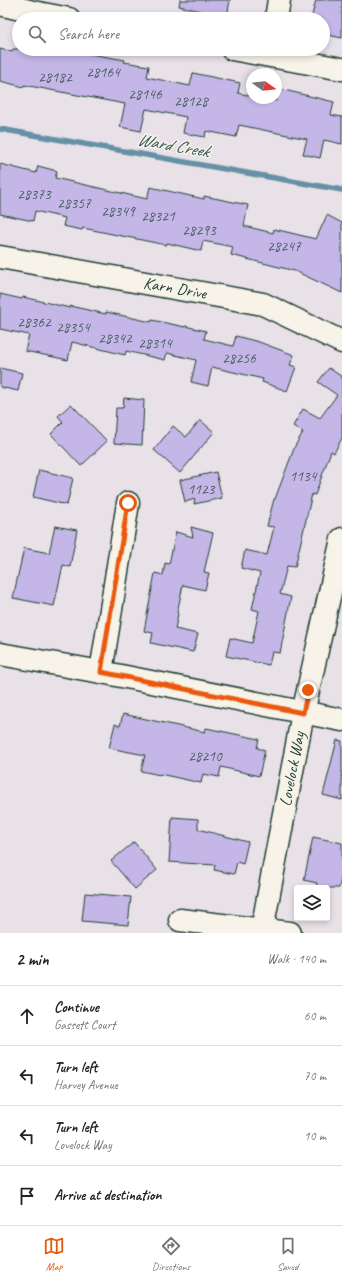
<!DOCTYPE html>
<meta charset="utf-8">
<style>
body{margin:0;font-family:Caveat,sans-serif;background:#f2f2f2;color:#222}
.controls{position:absolute;right:12px;bottom:12px;display:grid;overflow:hidden;border-radius:4px;box-shadow:0 2px 6px #0003}
.controls button{width:36px;height:36px;display:grid;place-items:center;padding:0;border:0;border-bottom:1px solid #e0e0e0;background:#fff;color:#222;font:20px sans-serif}
.compass{position:absolute;left:246px;top:68px;width:36px;height:36px;border-radius:50%;background:#fff;box-shadow:0 2px 6px #0003;rotate:105deg}
.stop{position:absolute;width:12px;height:12px;margin:-9px;border:3px solid #ea580c;border-radius:50%;background:#fff}
.stop.end{background:#ea580c;border-color:#fff;box-shadow:0 1px 4px #0008}
.list{margin:0;padding:0;list-style:none}
h2{display:flex;justify-content:space-between;align-items:center;height:52px;margin:0;padding:0 16px;font-size:17px}
h2 small{font-size:13px;font-weight:400;color:#767676}
.list li{display:grid;grid-template-columns:26px 1fr auto;gap:12px;align-items:center;box-sizing:border-box;height:60px;padding:0 16px;border-top:1px solid #e0e0e0}
.list b{display:block;font-size:15px;white-space:nowrap}
.list p{margin:0;font-size:13px;white-space:nowrap;color:#767676}
.list em{font-size:13px;font-style:normal;color:#767676}
.icon{flex:none;width:22px;height:22px;fill:none;stroke:currentColor;stroke-width:2;stroke-linecap:round;stroke-linejoin:round}
.map{position:relative;flex:none;width:342px;height:933px;overflow:hidden}
.search{position:absolute;background:#fff;box-shadow:0 2px 6px #0003;left:12px;right:12px;top:12px;height:44px;display:flex;align-items:center;gap:10px;box-sizing:border-box;padding:0 14px;border-radius:22px;color:#767676;font-size:15px}
.sheet{height:292px;background:#fff}
nav{display:flex;justify-content:space-around;align-items:center;box-sizing:border-box;height:56px;border-top:1px solid #e0e0e0;background:#fff;font-size:11px;color:#767676}
nav a{display:grid;justify-items:center;gap:2px}
nav .on{color:#ea580c}
.map>svg:first-child{display:block}
.lines{fill:none;stroke-linecap:round;stroke-linejoin:round}
.stream{stroke:#6590a6;stroke-width:5.5}
.building{fill:#c4b7e8;stroke:#1f3d34}
.minor-casing{stroke:#1f3d34;stroke-width:25}
.minor{stroke:#f7f3e8;stroke-width:22}
.route{stroke:#ea580c;stroke-width:5}
.labels{text-anchor:middle;dominant-baseline:central;stroke-width:3;stroke-linejoin:round;paint-order:stroke}
.number-label{font-size:15px;fill:#485c61}
.street-label{font-size:17px;fill:#1f3d34;stroke:#f7f3e8}
.water-label{font-size:18px;font-style:italic;fill:#36595a;stroke:#f7f3e8}
</style>
<div class="map">
<svg width="342" height="933" viewBox="0 0 342 933">
<rect width="100%" height="100%" fill="#e8e1e8"/>
<filter id="ink" filterUnits="userSpaceOnUse"><feTurbulence type="fractalNoise" baseFrequency=".025" numOctaves="2"/><feDisplacementMap in="SourceGraphic" scale="8" xChannelSelector="R" yChannelSelector="G"/><feConvolveMatrix kernelMatrix="1 2 1 2 8 2 1 2 1" color-interpolation-filters="sRGB"/></filter>
<g filter="url(#ink)">
<g class="lines">
<polyline class="stream" points="0,129 342,190"/>
</g>
<g class="building">
<polygon points="180,0 230,0 227,17 179,6"/>
<polygon points="316,0 342,0 342,38 323,34 323,19 311,19"/>
<polygon points="0,49 12,52 13,49 62,49 125,60 124,62 149,66 147,77 190,86 193,73 240,83 238,93 252,96 252,98 263,98 276,101 276,88 334,102 331,115 342,117 342,144 324,140 320,158 303,154 307,139 239,125 236,137 206,131 205,137 183,133 186,117 146,109 141,131 120,127 125,104 24,85 24,87 0,81"/>
<polygon points="0,164 36,173 38,166 57,171 55,178 147,199 150,187 204,199 204,196 248,205 244,226 273,233 274,229 316,239 327,215 342,223 342,293 295,271 231,255 233,247 203,241 201,251 167,243 166,245 83,228 82,230 63,226 65,218 35,211 33,221 0,214"/>
<polygon points="0,294 22,299 23,297 70,308 70,306 106,314 106,312 151,322 152,320 185,327 185,326 206,331 204,339 233,346 236,336 259,342 294,355 290,365 296,367 287,391 262,382 263,379 212,367 208,386 191,382 196,360 167,353 165,360 126,351 125,355 72,342 68,360 25,351 29,335 0,329"/>
<polygon points="0,368 22,373 18,391 0,387"/>
<polygon points="329,368 342,377 342,438 334,453 331,451 315,495 312,494 295,567 287,566 280,594 291,597 280,653 272,652 269,665 226,656 230,638 252,643 259,611 252,609 260,573 241,568 245,550 267,555 274,527 267,526 274,499 275,499 295,446 303,432 293,426 303,409 320,418 337,395 318,382"/>
<polygon points="124,398 144,400 142,445 114,443 116,408 123,408"/>
<polygon points="71,404 107,441 81,466 51,434 63,422 58,416"/>
<polygon points="200,420 214,432 180,473 154,450 173,426 186,437"/>
<polygon points="39,470 73,478 67,505 33,497"/>
<polygon points="216,472 222,498 194,504 195,499 185,502 180,480"/>
<polygon points="55,526 77,530 70,567 63,565 54,606 13,598 24,548 49,553"/>
<polygon points="191,527 213,533 204,572 209,573 205,590 183,585 177,613 178,614 175,629 198,634 193,652 151,643 153,633 144,631 155,573 163,575 165,563 169,564 176,532 193,537"/>
<polygon points="123,714 205,732 206,728 259,739 257,748 265,750 259,776 221,767 219,777 203,774 201,783 160,774 160,775 141,771 145,755 109,748 115,724 120,726"/>
<polygon points="337,740 342,741 342,800 323,795"/>
<polygon points="172,817 198,819 198,829 248,842 243,864 237,862 234,874 214,870 215,865 169,862"/>
<polygon points="313,837 342,843 342,874 339,888 316,888 317,883 304,880"/>
<polygon points="134,842 157,870 135,889 111,861"/>
<polygon points="85,893 131,897 128,925 82,921"/>
</g>
<g class="lines">
<defs>
<g id="minor">
<polyline points="0,4 33,12 69,19"/>
<polyline points="276,19 279,0"/>
<polyline points="232,49 342,69"/>
<polyline points="0,257 263,304 342,342"/>
<polyline points="0,654 101,672 342,720"/>
<polyline points="101,672 128,503"/>
<polyline points="180,920 290,933"/>
<polyline points="262,930 303,713 342,539"/>
</g>
</defs>
<use href="#minor" class="minor-casing"/>
<use href="#minor" class="minor"/>
</g>
</g>
<g class="lines" filter="url(#ink)">
<polyline class="route" points="128,503 101,672 303,713 308,690"/>
</g>
<g class="labels">
<g class="number-label">
<text x="103" y="72">28164</text>
<text x="55" y="77">28182</text>
<text x="145" y="94">28146</text>
<text x="191" y="101">28128</text>
<text x="34" y="194">28373</text>
<text x="74" y="203">28357</text>
<text x="118" y="211">28349</text>
<text x="158" y="216">28321</text>
<text x="199" y="230">28293</text>
<text x="284" y="246">28247</text>
<text x="34" y="322">28362</text>
<text x="73" y="327">28354</text>
<text x="115" y="338">28342</text>
<text x="155" y="343">28314</text>
<text x="239" y="358">28256</text>
<text x="303" y="476">1134</text>
<text x="201" y="489">1123</text>
<text x="205" y="756">28210</text>
</g>
<g class="street-label">
<text transform="translate(175 288) rotate(10)">Karn Drive</text>
<text transform="translate(292 769) rotate(-79)">Lovelock Way</text>
</g>
<g class="water-label">
<text transform="translate(173 145) rotate(10)">Ward Creek</text>
</g>
</g>
</svg>
<div class="controls">
<button><svg class="icon" aria-label="layers" viewBox="0 0 24 24"><path d="M12 4l9 5-9 5-9-5zM3 14l9 5 9-5"/></svg></button>
</div>
<svg class="compass" viewBox="-18 -18 36 36"><path d="M0-13l5 13h-10z" fill="#e53935"/><path d="M0 13l5-13h-10z" fill="#767676"/></svg>
<div class="stop" style="left:128px;top:503px"></div>
<div class="stop end" style="left:308px;top:690px"></div>
<div class="search"><svg class="icon" aria-label="search" viewBox="0 0 24 24"><circle cx="10" cy="10" r="6"/><path d="M15 15l6 6"/></svg>Search here</div>
</div>
<section class="sheet">
<h2>2 min<small>Walk · 140 m</small></h2>
<ul class="list">
<li><svg class="icon" aria-label="ahead" viewBox="0 0 24 24"><path d="M12 20V5M6 11l6-6 6 6"/></svg><div><b>Continue</b><p>Gassett Court</p></div><em>60 m</em></li>
<li><svg class="icon" aria-label="left" viewBox="0 0 24 24"><path d="M17 20v-9H6M10 6l-5 5 5 5"/></svg><div><b>Turn left</b><p>Harvey Avenue</p></div><em>70 m</em></li>
<li><svg class="icon" aria-label="left" viewBox="0 0 24 24"><path d="M17 20v-9H6M10 6l-5 5 5 5"/></svg><div><b>Turn left</b><p>Lovelock Way</p></div><em>10 m</em></li>
<li><svg class="icon" aria-label="arrive" viewBox="0 0 24 24"><path d="M6 21V4h12l-3 4 3 4H6"/></svg><div><b>Arrive at destination</b></div></li>
</ul>
</section>
<nav>
<a class="on"><svg class="icon" aria-label="map" viewBox="0 0 24 24"><path d="M3 6l6-2 6 2 6-2v14l-6 2-6-2-6 2zM9 4v14M15 6v14"/></svg>Map</a>
<a><svg class="icon" aria-label="directions" viewBox="0 0 24 24"><path d="M12 3l9 9-9 9-9-9zM9 14v-3h6M13 9l2 2-2 2"/></svg>Directions</a>
<a><svg class="icon" aria-label="saved" viewBox="0 0 24 24"><path d="M7 4h10v16l-5-4-5 4z"/></svg>Saved</a>
</nav>
